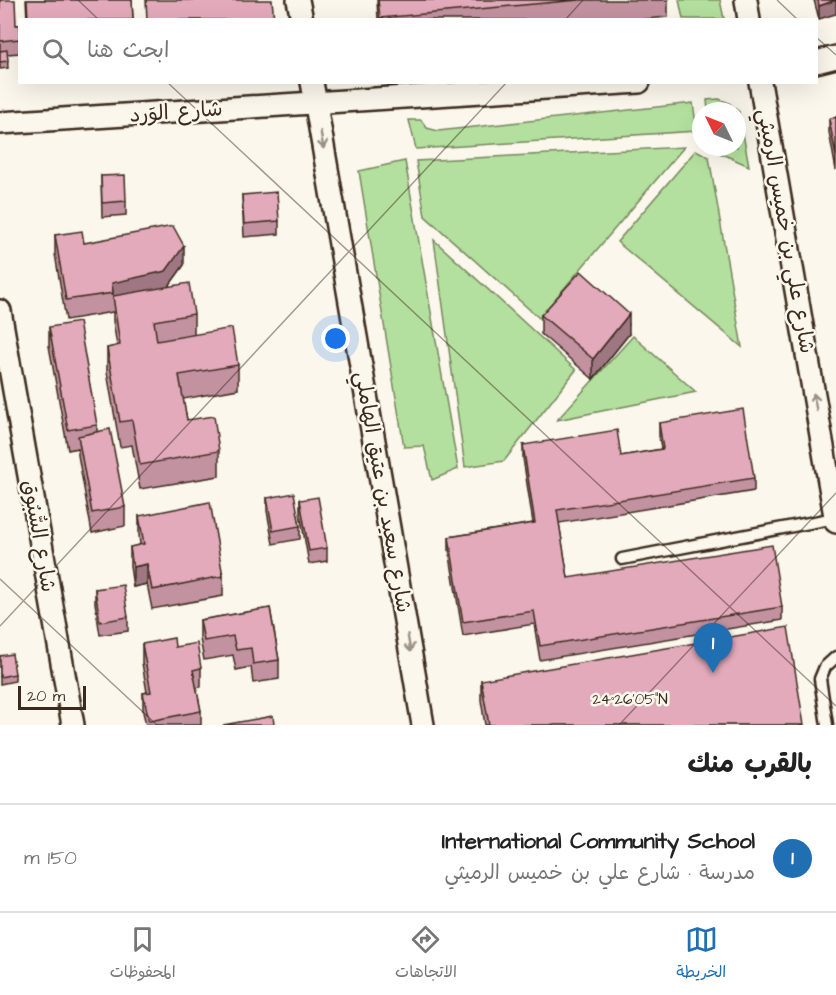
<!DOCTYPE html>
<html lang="ar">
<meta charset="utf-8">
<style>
body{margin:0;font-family:"Architects Daughter","Playpen Sans Arabic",sans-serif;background:#f2f2f2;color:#222;direction:rtl}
.compass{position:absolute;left:692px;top:102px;width:54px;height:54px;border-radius:50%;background:#fff;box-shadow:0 6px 24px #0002;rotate:313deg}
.scale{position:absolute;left:18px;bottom:15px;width:68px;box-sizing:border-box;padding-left:6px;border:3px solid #3b2a1e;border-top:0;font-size:16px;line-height:21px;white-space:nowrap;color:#3b2a1e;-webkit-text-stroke:4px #fbf7ec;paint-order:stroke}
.you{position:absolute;left:336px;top:339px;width:21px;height:21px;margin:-15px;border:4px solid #fff;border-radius:50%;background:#1a73e8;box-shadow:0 0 0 9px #1a73e833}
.badge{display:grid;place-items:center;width:39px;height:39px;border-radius:50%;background:#1f6fb2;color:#fff;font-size:20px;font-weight:700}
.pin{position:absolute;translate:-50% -50px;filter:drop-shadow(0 2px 3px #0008)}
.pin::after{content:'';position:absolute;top:32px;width:21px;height:18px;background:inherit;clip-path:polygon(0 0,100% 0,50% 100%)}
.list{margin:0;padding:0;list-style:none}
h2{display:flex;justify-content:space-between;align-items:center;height:78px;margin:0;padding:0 24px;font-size:26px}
h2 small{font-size:20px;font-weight:400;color:#767676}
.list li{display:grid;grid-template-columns:39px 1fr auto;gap:18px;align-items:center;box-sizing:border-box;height:108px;padding:0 24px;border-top:2px solid #e0e0e0}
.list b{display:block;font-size:22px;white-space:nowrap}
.list p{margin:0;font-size:20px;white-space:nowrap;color:#767676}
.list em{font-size:20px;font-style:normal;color:#767676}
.icon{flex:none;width:33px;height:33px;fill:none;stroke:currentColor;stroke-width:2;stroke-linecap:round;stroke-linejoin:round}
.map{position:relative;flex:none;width:836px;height:725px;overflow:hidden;direction:ltr}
.search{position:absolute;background:#fff;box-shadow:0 6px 24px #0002;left:18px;right:18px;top:18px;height:66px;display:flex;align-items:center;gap:15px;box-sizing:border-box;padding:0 21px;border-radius:0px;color:#767676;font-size:22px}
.sheet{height:186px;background:#fff}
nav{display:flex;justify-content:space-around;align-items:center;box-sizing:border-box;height:84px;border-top:2px solid #e0e0e0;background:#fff;font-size:16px;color:#767676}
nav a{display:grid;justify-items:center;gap:3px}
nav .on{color:#1f6fb2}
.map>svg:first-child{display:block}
.green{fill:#b3e09e;stroke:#77855e;stroke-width:1.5}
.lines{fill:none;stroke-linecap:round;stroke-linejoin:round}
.service-casing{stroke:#3b2a1e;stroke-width:15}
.minor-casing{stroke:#3b2a1e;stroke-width:26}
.service{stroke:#fbf7ec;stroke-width:10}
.minor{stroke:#fbf7ec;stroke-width:21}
.wall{fill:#c392a1;stroke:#3b2a1e;stroke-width:1.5}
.shaded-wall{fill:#9f7783;stroke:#3b2a1e;stroke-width:1.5}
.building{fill:#e3aabb;stroke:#3b2a1e;stroke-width:1.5}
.oneway{stroke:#9b9085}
.ticks{fill:none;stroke:#3b2a1e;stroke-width:1.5;stroke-opacity:0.45}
.labels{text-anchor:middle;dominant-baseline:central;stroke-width:5;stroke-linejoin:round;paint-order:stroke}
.street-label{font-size:21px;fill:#3b2a1e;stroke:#fbf7ec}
.ticks-label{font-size:15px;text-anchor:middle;fill:#3b2a1e;stroke:#fbf7ec;stroke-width:5;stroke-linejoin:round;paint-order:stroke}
</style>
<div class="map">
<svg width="836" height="725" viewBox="0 0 836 725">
<rect width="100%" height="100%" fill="#fbf7ec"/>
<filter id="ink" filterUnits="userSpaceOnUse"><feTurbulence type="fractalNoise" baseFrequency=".0167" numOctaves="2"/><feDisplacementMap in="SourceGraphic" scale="12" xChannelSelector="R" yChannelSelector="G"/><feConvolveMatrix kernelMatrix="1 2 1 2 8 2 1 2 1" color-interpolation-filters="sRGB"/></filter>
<g filter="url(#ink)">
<g class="green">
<polygon points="679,0 720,0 724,19 683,19"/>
<polygon points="719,99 729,103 739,112 749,166 713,150 713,147 737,147 737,111 708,111 707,100"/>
<polygon points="693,103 697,131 416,149 409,120 421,120 427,128 438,131"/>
<polygon points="684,147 539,318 425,216 416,161"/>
<polygon points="696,150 709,157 742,347 617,242"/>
<polygon points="405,161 458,469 432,480 424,446 404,447 359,171"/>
<polygon points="434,240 576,370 504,461 465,467"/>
<polygon points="633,336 696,392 557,420"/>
</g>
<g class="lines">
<defs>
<g id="service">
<polyline points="622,559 835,518"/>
<polyline points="827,725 820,679 825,667 836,657"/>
</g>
<g id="minor">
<polyline points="298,0 302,20"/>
<polyline points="746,0 749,20"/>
<polyline points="816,62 836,57"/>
<polyline points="312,82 423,725"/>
<polyline points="760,82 836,522"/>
<polyline points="0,123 639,82"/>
<polyline points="0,311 73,725"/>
</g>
</defs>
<use href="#service" class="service-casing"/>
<use href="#minor" class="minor-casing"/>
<use href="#service" class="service"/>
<use href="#minor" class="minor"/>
</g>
<g class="wall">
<polygon points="0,0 16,25 20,25 20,53 7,54 8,68 0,69"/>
<polygon points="26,0 132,0 133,20 27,20"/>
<polygon points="377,0 668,0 668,17 636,20 378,20"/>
<polygon points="814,0 836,0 819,19"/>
<polygon points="836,117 836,170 829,132 829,119"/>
<polygon points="101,176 126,201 126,215 102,217"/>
<polygon points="242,195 279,221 279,234 244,237"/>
<polygon points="55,235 84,243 184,265 168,287 194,314 194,335 238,365 238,389 183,399 187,420 219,451 219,476 140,489 132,445 120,447 107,372 107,348 117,346 113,321 113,312 66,320 55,254"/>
<polygon points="541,315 629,334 593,379 541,334"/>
<polygon points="49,327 97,425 97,432 125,507 125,526 92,533 78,455 78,448 68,450 49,346"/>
<polygon points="659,423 754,478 754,491 559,523 568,578 782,607 782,620 540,660 534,624 463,636 449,550 449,537 533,523 523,458 523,445 621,456 661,449 659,436"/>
<polygon points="267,498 300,526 300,539 273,544 267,511"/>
<polygon points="300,500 327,548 327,561 309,564 300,513"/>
<polygon points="139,516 223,576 223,596 152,609 147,584 133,587 130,566 130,547 140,545 139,535"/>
<polygon points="95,589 128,617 128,631 100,635 95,603"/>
<polygon points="270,608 279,660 279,679 253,683 251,667 236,670 233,655 204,660 200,639 200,620"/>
<polygon points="142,644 175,647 201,668 201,687 196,688 201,711 201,725 146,725 143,712 143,693 147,692 142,663"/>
<polygon points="0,656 15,674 15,681 0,684"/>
<polygon points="481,680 804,725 485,725 481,700"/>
</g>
<g class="shaded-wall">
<polygon points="836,0 836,14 819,19 819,6"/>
<polygon points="184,246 184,265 166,290 113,298 112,283"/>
<polygon points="629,314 629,334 593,379 593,359"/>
<polygon points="147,564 147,584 133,587 133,567"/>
</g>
<g class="building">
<polygon points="0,0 15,0 16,25 20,25 20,39 0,41"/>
<polygon points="27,0 132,0 133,20 28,20"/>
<polygon points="146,0 272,0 274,20 147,20"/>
<polygon points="378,0 579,0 380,18"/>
<polygon points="818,0 836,0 819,6"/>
<polygon points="7,50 8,61 0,62 0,51"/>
<polygon points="836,117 836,156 829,119"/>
<polygon points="125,175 126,201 102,203 101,176"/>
<polygon points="277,192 279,221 244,224 242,195"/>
<polygon points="173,226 184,246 166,271 112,283 113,293 66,300 55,235 82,231 84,243"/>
<polygon points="581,271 629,314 593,359 541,315"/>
<polygon points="189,283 194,314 154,321 157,341 232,328 238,365 179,375 187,420 214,416 219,451 140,465 132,420 120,422 107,348 120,345 113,296"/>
<polygon points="79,322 97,425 68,430 49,327"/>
<polygon points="743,409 754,478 557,510 568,578 772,545 782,607 540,646 534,611 463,622 449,537 535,523 523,445 617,430 621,456 663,449 659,423"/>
<polygon points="110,429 125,507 92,513 78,436"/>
<polygon points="294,493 300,526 273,531 267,498"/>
<polygon points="318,497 327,548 309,551 300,500"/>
<polygon points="210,502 223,576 152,590 147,564 133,567 130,547 144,544 139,516"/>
<polygon points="123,585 128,617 100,622 95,589"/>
<polygon points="270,608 279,660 253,664 251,648 236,650 233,636 204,641 200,620"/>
<polygon points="788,627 804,725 489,725 481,680"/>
<polygon points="174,638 175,647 197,643 201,668 193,670 201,711 149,721 143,693 151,692 142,644"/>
<polygon points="12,654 15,674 0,677 0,656"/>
<polygon points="273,716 274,725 223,725"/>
</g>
<defs><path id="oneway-shaft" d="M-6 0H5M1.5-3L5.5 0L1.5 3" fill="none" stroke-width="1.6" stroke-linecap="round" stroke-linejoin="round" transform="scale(1.5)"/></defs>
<g class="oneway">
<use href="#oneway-shaft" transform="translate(322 140) rotate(80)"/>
<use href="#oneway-shaft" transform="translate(815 402) rotate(-100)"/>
<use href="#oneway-shaft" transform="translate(409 643) rotate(80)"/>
</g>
</g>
<path class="ticks" d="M78,0L99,20M777,0L798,20M565,20L583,0M816,37L836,55M167,82L836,706M0,579L157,725M0,626L507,82M619,725L836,493"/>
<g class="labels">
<g class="street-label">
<text transform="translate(176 112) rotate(-4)">شارع الوَرد</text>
<text transform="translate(786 231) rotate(80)">شارع علي بن خميس الرميثي</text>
<text transform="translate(383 492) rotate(80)">شارع سعيد بن عتيق الهاملي</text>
<text transform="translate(39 536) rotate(80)">شارع السُّبُوق</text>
</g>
</g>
<g class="ticks-label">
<text x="630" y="704">24°26'05"N</text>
</g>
</svg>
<svg class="compass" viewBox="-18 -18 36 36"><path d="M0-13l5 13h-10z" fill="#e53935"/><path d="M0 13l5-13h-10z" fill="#767676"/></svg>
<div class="scale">20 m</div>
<div class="you"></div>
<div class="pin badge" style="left:713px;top:673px">1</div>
<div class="search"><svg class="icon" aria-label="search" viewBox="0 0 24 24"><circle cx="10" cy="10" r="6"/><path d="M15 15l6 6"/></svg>ابحث هنا</div>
</div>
<section class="sheet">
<h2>بالقرب منك<small></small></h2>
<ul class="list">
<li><span class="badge">1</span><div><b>International Community School</b><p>مدرسة · شارع علي بن خميس الرميثي</p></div><em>150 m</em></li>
</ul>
</section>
<nav>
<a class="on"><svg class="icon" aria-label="map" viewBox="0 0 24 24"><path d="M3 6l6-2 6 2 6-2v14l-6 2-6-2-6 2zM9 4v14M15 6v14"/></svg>الخريطة</a>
<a><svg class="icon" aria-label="directions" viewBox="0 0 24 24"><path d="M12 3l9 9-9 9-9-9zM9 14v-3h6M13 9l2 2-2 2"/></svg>الاتجاهات</a>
<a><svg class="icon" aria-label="saved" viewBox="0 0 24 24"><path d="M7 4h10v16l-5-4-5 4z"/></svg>المحفوظات</a>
</nav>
